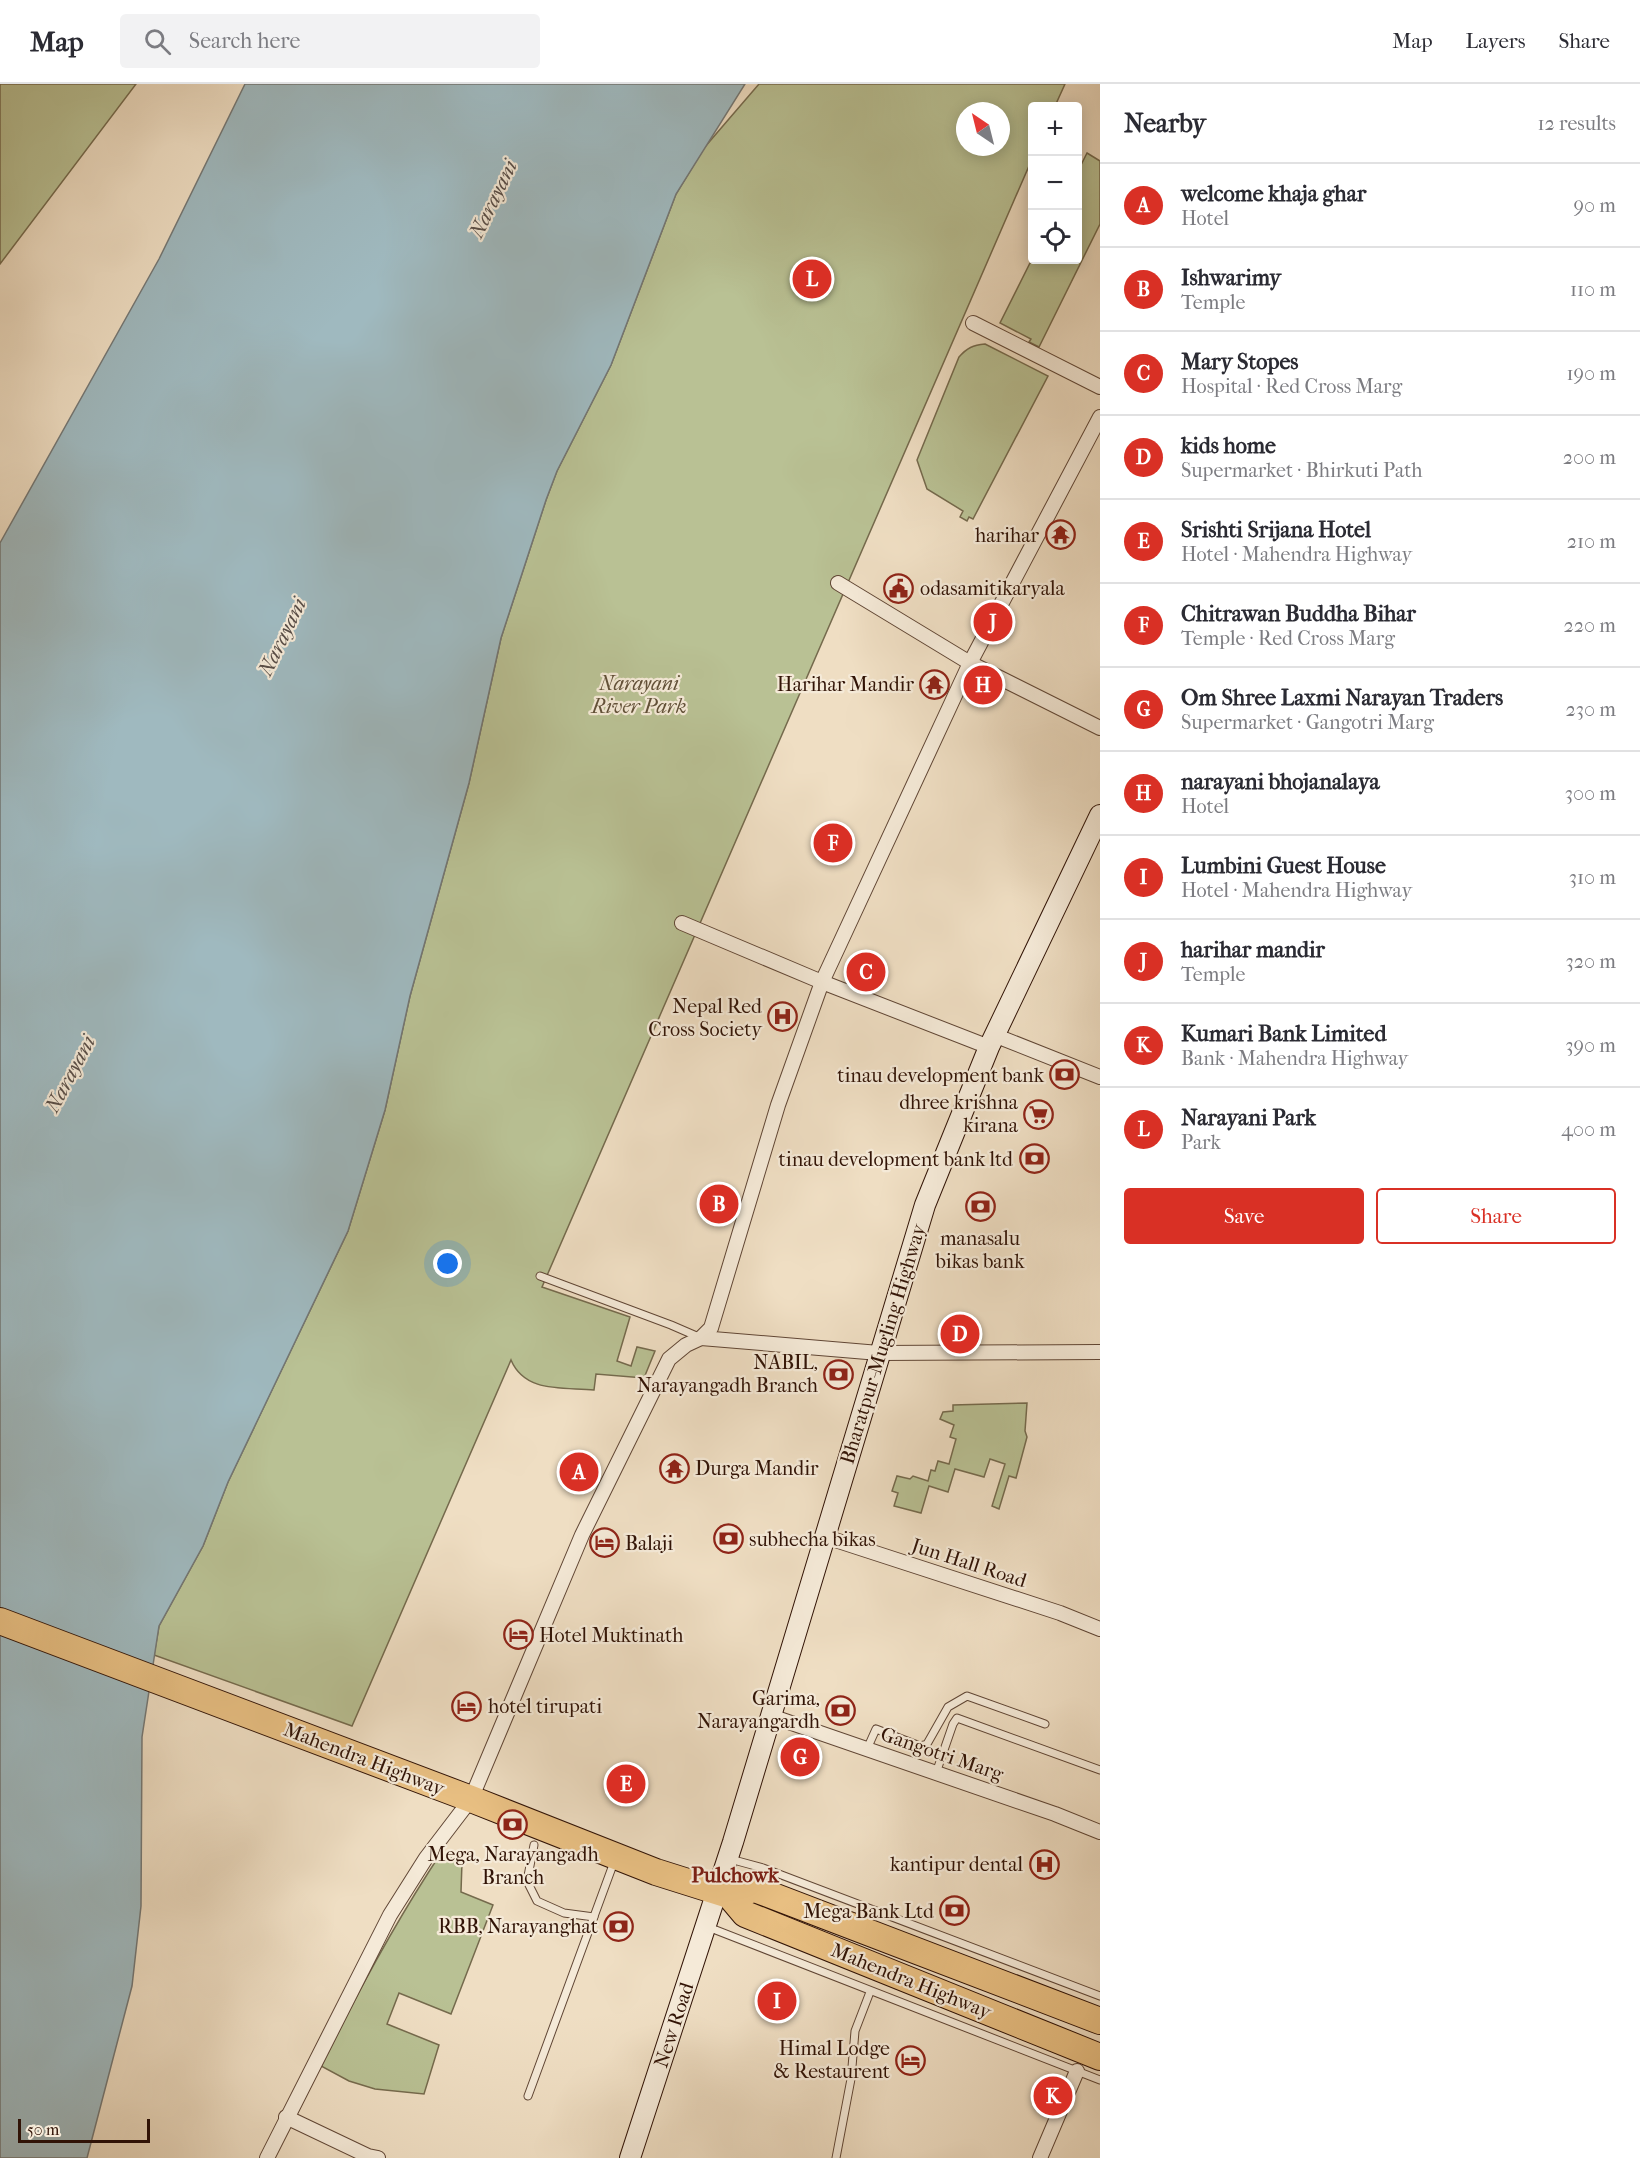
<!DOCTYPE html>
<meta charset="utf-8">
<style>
body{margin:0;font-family:"IM FELL French Canon",serif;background:#f2f2f3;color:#2b2b33}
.controls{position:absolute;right:18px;top:18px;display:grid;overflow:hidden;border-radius:6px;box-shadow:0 3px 15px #0003}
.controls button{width:54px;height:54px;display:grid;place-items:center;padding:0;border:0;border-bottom:2px solid #e1e1e2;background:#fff;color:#2b2b33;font:30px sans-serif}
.compass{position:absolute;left:956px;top:18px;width:54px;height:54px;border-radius:50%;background:#fff;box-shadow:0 3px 15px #0003;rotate:325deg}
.scale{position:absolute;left:18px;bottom:15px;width:132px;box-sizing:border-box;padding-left:6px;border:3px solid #311306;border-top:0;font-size:16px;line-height:21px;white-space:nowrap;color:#311306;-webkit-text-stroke:4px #f5ead8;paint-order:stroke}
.you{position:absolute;left:448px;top:1180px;width:21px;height:21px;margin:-15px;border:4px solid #fff;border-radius:50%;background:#1a73e8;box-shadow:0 0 0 9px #1a73e833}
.badge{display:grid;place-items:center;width:39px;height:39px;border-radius:50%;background:#d93025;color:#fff;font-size:20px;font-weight:700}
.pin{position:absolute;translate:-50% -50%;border:3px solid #fff;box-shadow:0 2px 6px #0006}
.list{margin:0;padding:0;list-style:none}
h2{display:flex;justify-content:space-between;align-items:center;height:78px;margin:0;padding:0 24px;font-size:26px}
h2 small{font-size:20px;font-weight:400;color:#7c7c81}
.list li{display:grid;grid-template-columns:39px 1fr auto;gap:18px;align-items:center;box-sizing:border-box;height:84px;padding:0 24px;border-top:2px solid #e1e1e2}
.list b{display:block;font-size:22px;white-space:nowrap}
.list p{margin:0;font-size:20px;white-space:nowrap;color:#7c7c81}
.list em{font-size:20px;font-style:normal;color:#7c7c81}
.actions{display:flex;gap:12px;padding:18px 24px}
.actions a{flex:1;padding:14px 0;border:2px solid #d93025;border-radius:6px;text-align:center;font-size:21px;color:#d93025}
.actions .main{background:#d93025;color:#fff}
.icon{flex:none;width:33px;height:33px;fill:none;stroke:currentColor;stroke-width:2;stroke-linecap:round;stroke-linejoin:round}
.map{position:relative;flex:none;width:1100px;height:2074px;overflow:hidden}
header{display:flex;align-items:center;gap:36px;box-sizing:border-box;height:84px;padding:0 30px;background:#fff;border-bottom:2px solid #e1e1e2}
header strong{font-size:28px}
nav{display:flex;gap:33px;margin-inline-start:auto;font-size:21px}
.search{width:420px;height:54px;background:#f2f2f3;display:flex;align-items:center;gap:15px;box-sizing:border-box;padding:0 21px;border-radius:6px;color:#7c7c81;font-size:22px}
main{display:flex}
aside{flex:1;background:#fff}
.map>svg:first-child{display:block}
.green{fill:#b9c194;stroke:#756a4d;stroke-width:1.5;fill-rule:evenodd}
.water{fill:#9fb9bf;stroke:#737775;stroke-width:1.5}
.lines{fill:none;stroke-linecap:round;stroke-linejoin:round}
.lane-casing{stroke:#604635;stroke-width:9}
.street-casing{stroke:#604635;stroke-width:16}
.secondary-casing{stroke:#311306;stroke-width:22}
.highway-casing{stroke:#311306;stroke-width:28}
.lane{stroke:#f5ead8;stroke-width:7}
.street{stroke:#f5ead8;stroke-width:14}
.secondary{stroke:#f5ead8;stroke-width:20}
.highway{stroke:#e8bf82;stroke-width:26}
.labels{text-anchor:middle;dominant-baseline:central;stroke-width:4.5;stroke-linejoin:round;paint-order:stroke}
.poi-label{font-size:20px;fill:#311306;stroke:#f5ead8;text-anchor:end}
.park-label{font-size:20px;font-style:italic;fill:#615038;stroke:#f5ead8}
.street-label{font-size:20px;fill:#311306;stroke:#f5ead8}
.water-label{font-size:21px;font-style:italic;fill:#584d47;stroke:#f5ead8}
.neighbourhood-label{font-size:21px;font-weight:bold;fill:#7a1f14;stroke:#f5ead8}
</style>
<header>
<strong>Map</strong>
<div class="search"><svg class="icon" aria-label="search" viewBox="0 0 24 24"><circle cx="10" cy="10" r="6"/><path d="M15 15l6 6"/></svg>Search here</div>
<nav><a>Map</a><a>Layers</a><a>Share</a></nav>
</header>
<main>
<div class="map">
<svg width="1100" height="2074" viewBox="0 0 1100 2074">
<rect width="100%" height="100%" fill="#efdec3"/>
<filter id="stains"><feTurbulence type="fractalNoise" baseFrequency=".00333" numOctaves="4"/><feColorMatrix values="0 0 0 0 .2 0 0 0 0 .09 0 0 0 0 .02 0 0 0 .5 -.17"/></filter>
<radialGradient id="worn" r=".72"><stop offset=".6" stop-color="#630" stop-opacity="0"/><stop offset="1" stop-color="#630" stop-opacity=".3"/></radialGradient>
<g class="green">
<polygon points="0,0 136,0 0,180"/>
<path d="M759,0H1065L1055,22H1032V75L542,1203L630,1233L617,1277L631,1282L637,1263L655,1267L644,1294L596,1290L594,1306C562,1303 525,1309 511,1276L352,1642L154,1571L159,1542L203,1462L228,1398L348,1147L385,1026L410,912L469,699L501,554L546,416L557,387L611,281L676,110L704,64ZM965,27H1001V63H965Z"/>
<polygon points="1087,69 1100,77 1100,140 1039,263 1029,258 1031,255 1000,239 1032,175 1078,176 1078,87"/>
<path d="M985,260L1048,292L973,435L969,433L967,437L960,433L963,427L927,405L917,376L959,273C967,264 973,261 985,260Z"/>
<polygon points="1027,1319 1025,1347 1027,1353 1016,1394 1009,1392 999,1425 992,1422 1005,1380 990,1375 984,1393 955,1385 948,1408 929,1402 921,1429 894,1422 898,1409 892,1407 897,1392 910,1395 913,1392 928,1397 931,1386 935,1387 938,1377 949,1380 956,1355 950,1353 954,1341 940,1335 943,1328 953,1327 953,1321"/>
<path d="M441,1769L462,1778L461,1808L493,1821L451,1930L399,1909L387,1940L439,1961L424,2010L375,2005L349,1997L321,1982C357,1909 396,1837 441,1769Z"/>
</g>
<polygon class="water" points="245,0 745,0 676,110 611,281 557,387 546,416 501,554 469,699 410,912 385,1026 348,1147 228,1398 203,1462 159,1542 142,1653 141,1822 132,1902 87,2074 0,2074 0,459 159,175"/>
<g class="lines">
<defs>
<g id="lane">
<polyline points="540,1192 671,1241 701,1254"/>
<polyline points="867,1665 876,1645 920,1662 927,1660 948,1623 967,1612 1045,1640"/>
<polyline points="936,1689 953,1640 957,1634 1100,1686"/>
<polyline points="534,1761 527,1797 537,1817 564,1829 594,1833"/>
<polyline points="730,1775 763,1784 1100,1912"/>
<polyline points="708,1843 1100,1996"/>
<polyline points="528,2012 614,1778"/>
<polyline points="836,2074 851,1995 855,1947 870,1908"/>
</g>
<g id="street">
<polyline points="973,239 1100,303"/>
<polyline points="838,499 970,579 1100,644"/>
<polyline points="682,839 822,898 989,963"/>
<polyline points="994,951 1100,993"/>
<polyline points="701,1254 879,1269 1100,1268"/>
<polyline points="826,1453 1060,1529 1100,1545"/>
<polyline points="771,1632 1055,1730 1100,1748"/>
<polyline points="286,2033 368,2072 378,2074"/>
<polyline points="267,2074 390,1831 426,1774 471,1715 582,1451 669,1275 686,1261 701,1254 711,1244 778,1021 822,898 970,579 1100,333"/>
<polyline points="1040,2074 1077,1987"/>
</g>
<polyline id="secondary" points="630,2074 733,1758 925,1121 989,963 1100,731"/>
<g id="highway">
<polyline points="0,1537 471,1715 656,1788 729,1811 755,1805 1100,1937"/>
<polyline points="729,1811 745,1830 1100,1973"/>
</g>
</defs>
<use href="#lane" class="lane-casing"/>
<use href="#street" class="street-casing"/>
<use href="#secondary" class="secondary-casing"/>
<use href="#highway" class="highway-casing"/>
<use href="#lane" class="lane"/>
<use href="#street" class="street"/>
<use href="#secondary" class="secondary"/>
<use href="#highway" class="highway"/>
</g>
<defs>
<symbol id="temple-ring" viewBox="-11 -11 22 22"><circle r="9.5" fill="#f5ead8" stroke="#8f2418" stroke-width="1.5"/><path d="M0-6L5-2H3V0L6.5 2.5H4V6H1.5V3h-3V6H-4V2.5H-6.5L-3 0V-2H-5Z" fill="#8f2418"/></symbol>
<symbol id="civic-ring" viewBox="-11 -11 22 22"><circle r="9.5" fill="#f5ead8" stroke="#8f2418" stroke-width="1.5"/><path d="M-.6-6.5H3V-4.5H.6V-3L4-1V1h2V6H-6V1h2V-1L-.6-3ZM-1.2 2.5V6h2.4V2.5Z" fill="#8f2418"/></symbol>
<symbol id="hospital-ring" viewBox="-11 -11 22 22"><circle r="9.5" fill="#f5ead8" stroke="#8f2418" stroke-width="1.5"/><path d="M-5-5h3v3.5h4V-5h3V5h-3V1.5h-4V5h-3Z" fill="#8f2418"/></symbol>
<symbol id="bank-ring" viewBox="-11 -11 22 22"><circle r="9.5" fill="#f5ead8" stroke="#8f2418" stroke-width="1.5"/><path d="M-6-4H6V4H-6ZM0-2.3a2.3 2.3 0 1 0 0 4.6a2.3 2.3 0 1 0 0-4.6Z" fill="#8f2418"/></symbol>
<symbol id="supermarket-ring" viewBox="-11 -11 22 22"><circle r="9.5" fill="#f5ead8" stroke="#8f2418" stroke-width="1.5"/><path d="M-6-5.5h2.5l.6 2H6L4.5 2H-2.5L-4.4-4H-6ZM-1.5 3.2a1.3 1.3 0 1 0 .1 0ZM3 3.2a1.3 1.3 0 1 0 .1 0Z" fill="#8f2418"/></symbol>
<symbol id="hotel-ring" viewBox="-11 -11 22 22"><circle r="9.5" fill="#f5ead8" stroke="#8f2418" stroke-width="1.5"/><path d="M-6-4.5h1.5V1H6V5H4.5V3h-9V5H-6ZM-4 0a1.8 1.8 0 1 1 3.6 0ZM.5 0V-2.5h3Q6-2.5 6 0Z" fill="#8f2418"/></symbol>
</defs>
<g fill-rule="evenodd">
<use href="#temple-ring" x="1044" y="434" width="33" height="33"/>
<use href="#civic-ring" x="882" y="488" width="33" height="33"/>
<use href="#temple-ring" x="918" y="584" width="33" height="33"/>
<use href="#hospital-ring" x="766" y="916" width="33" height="33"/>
<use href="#bank-ring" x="1048" y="974" width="33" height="33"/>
<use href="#supermarket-ring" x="1022" y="1014" width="33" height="33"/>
<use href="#bank-ring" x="1018" y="1058" width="33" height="33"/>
<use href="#bank-ring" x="964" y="1106" width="33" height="33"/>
<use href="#bank-ring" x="822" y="1274" width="33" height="33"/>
<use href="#temple-ring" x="658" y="1368" width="33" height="33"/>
<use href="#bank-ring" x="712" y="1438" width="33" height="33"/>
<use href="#hotel-ring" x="588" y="1442" width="33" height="33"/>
<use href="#hotel-ring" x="502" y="1534" width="33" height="33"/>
<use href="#hotel-ring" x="450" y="1606" width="33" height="33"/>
<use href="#bank-ring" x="824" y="1610" width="33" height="33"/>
<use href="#bank-ring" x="496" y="1724" width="33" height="33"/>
<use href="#hospital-ring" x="1028" y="1764" width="33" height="33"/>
<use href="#bank-ring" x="938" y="1810" width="33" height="33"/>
<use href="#bank-ring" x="602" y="1826" width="33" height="33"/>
<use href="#hotel-ring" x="894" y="1960" width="33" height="33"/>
</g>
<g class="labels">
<g class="poi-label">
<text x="1039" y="451">harihar</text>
<text x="920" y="504" text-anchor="start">odasamitikaryala</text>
<text x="914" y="600">Harihar Mandir</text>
<text x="762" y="922">Nepal Red<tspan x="762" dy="23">Cross Society</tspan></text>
<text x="1044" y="991">tinau development bank</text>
<text x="1018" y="1018">dhree krishna<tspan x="1018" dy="23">kirana</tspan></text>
<text x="1013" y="1075">tinau development bank ltd</text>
<text x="980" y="1154" text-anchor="middle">manasalu<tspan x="980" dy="23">bikas bank</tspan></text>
<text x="818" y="1278">NABIL,<tspan x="818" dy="23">Narayangadh Branch</tspan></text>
<text x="695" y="1384" text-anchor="start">Durga Mandir</text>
<text x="749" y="1455" text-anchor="start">subhecha bikas</text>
<text x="625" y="1459" text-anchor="start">Balaji</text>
<text x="539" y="1551" text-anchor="start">Hotel Muktinath</text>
<text x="820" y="1614">Garima,<tspan x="820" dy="23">Narayangardh</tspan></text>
<text x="488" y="1622" text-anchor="start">hotel tirupati</text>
<text x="513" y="1770" text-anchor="middle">Mega, Narayangadh<tspan x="513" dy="23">Branch</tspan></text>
<text x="1023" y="1780">kantipur dental</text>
<text x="934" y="1827">Mega Bank Ltd</text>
<text x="598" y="1842">RBB, Narayanghat</text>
<text x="890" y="1964">Himal Lodge<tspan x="890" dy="23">&amp; Restaurent</tspan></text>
</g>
<g class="park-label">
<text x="639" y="599">Narayani<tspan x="639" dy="23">River Park</tspan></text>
</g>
<g class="street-label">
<text transform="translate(883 1260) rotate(-73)">Bharatpur-Mugling Highway</text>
<text transform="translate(969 1479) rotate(18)">Jun Hall Road</text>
<text transform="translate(942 1670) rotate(19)">Gangotri Marg</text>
<text transform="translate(364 1675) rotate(21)">Mahendra Highway</text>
<text transform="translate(911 1897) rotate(22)">Mahendra Highway</text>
<text transform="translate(674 1941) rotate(-72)">New Road</text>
</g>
<g class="water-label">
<text transform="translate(493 115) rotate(-64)">Narayani</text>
<text transform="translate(282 553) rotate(-64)">Narayani</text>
<text transform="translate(70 990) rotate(-62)">Narayani</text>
</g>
<g class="neighbourhood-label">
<text x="735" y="1791">Pulchowk</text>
</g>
</g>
<rect width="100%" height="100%" filter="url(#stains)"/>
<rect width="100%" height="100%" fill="url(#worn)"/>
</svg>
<div class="controls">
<button>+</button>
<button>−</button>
<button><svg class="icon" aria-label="locate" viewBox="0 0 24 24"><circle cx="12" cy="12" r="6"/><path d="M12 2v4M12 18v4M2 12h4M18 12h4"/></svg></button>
</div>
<svg class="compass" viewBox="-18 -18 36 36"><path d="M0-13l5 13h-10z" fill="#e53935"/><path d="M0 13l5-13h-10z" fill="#7c7c81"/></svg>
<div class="scale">50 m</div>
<div class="you"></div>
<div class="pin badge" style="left:579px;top:1388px">A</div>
<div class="pin badge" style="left:719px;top:1120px">B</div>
<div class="pin badge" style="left:866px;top:888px">C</div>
<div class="pin badge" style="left:960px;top:1250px">D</div>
<div class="pin badge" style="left:626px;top:1700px">E</div>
<div class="pin badge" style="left:833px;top:759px">F</div>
<div class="pin badge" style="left:800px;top:1673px">G</div>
<div class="pin badge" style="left:983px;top:601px">H</div>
<div class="pin badge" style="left:777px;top:1917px">I</div>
<div class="pin badge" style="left:993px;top:538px">J</div>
<div class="pin badge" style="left:1053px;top:2012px">K</div>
<div class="pin badge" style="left:812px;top:195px">L</div>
</div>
<aside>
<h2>Nearby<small>12 results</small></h2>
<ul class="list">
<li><span class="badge">A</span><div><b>welcome khaja ghar</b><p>Hotel</p></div><em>90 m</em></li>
<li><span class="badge">B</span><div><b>Ishwarimy</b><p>Temple</p></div><em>110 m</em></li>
<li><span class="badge">C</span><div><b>Mary Stopes</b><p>Hospital · Red Cross Marg</p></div><em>190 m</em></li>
<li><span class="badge">D</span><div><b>kids home</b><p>Supermarket · Bhirkuti Path</p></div><em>200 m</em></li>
<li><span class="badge">E</span><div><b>Srishti Srijana Hotel</b><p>Hotel · Mahendra Highway</p></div><em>210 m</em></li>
<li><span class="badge">F</span><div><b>Chitrawan Buddha Bihar</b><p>Temple · Red Cross Marg</p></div><em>220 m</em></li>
<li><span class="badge">G</span><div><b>Om Shree Laxmi Narayan Traders</b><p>Supermarket · Gangotri Marg</p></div><em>230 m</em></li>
<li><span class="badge">H</span><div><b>narayani bhojanalaya</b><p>Hotel</p></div><em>300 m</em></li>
<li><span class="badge">I</span><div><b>Lumbini Guest House</b><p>Hotel · Mahendra Highway</p></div><em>310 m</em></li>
<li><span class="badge">J</span><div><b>harihar mandir</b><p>Temple</p></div><em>320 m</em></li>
<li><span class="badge">K</span><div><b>Kumari Bank Limited</b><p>Bank · Mahendra Highway</p></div><em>390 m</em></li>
<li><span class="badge">L</span><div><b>Narayani Park</b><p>Park</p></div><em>400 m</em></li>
</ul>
<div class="actions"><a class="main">Save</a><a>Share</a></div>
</aside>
</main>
